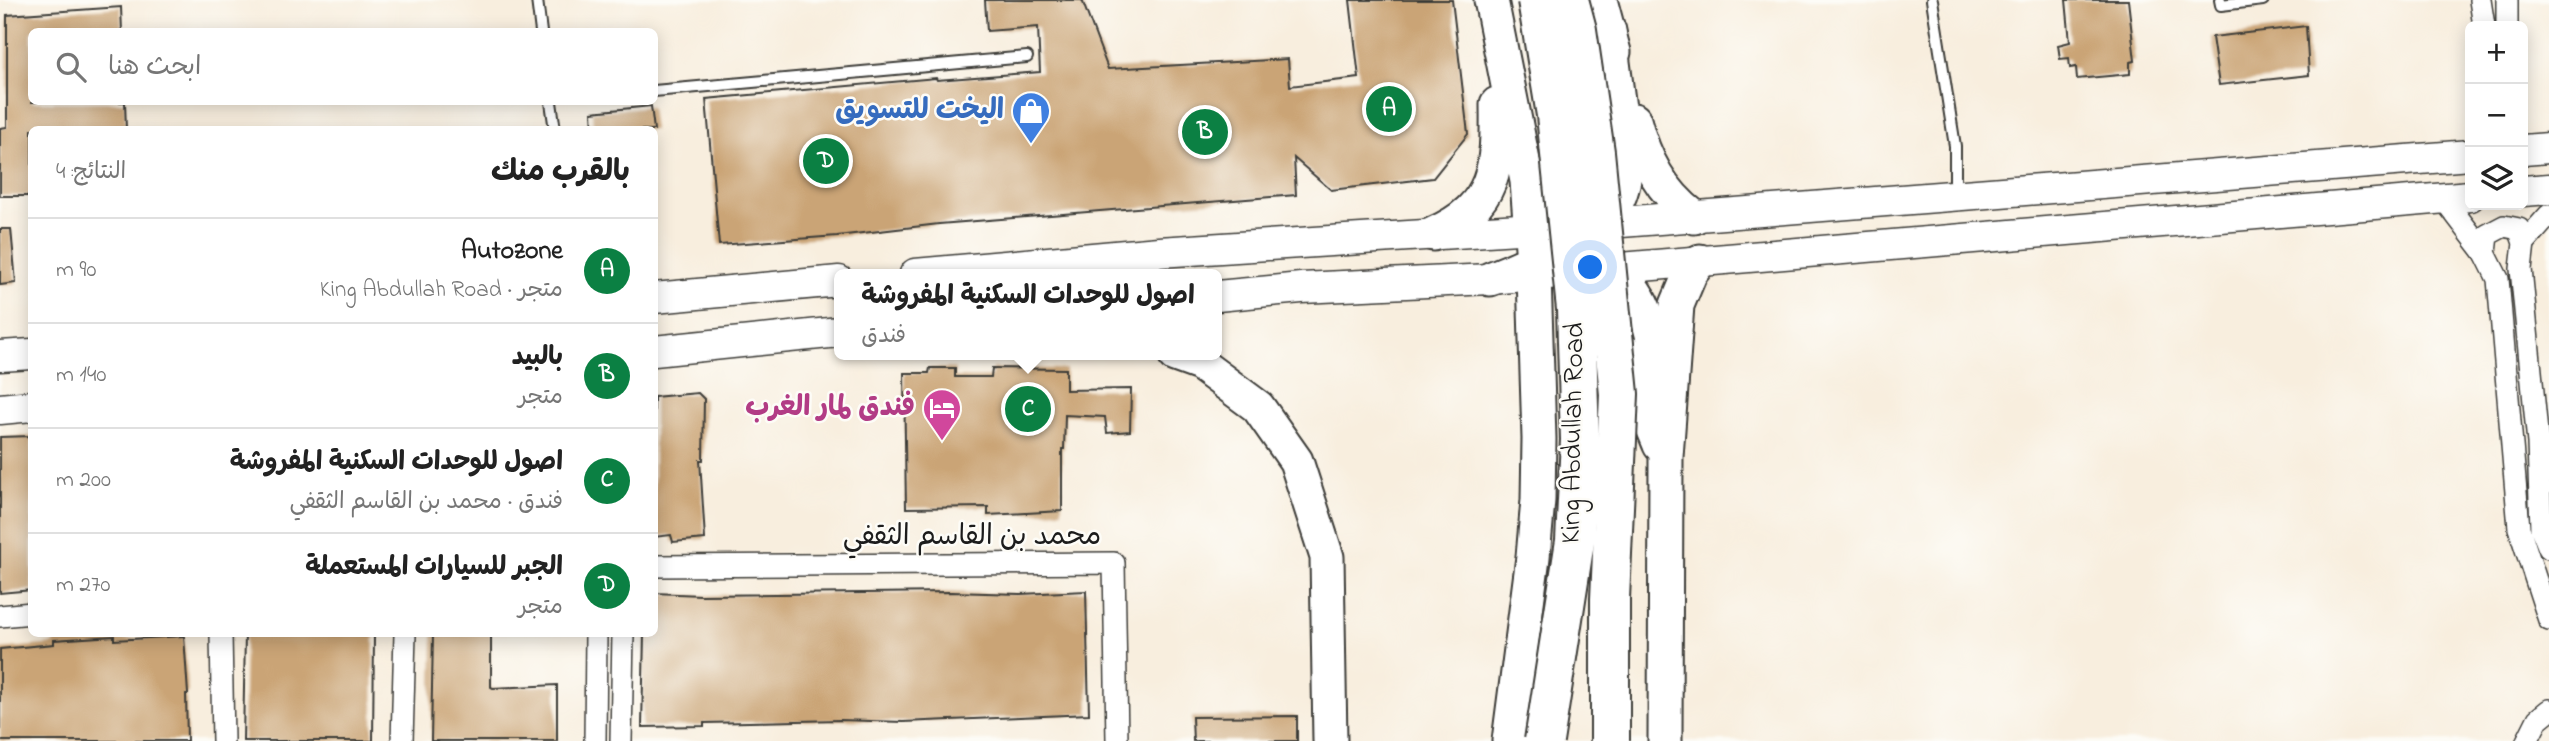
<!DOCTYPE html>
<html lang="ar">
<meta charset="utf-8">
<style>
body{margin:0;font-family:"Indie Flower","Playpen Sans Arabic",sans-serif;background:#f6f6f6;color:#222;direction:rtl}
.controls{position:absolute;right:21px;top:21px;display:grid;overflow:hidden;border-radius:10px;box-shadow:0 4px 18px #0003}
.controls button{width:63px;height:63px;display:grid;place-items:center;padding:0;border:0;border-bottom:2px solid #e0e0e0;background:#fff;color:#222;font:35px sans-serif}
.you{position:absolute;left:1591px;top:268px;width:24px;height:24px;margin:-18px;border:5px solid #fff;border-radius:50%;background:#1a73e8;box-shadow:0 0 0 10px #1a73e833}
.badge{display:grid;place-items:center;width:46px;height:46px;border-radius:50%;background:#0b8043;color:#fff;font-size:23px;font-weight:700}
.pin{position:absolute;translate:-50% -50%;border:4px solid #fff;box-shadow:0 2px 7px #0006}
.popup{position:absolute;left:834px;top:269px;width:388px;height:91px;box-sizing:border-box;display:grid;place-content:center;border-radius:10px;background:#fff;filter:drop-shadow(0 2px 5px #0005);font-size:23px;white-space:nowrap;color:#767676}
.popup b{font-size:26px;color:#222}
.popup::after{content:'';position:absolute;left:50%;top:100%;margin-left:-14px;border:14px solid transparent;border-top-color:#fff}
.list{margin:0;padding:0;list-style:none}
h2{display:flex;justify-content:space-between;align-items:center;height:91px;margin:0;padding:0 28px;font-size:30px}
h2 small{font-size:23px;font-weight:400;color:#767676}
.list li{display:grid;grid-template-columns:46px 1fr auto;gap:21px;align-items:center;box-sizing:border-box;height:105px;padding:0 28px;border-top:2px solid #e0e0e0}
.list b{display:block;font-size:26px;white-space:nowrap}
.list p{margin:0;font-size:23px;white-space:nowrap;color:#767676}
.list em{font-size:23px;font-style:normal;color:#767676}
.icon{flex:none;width:38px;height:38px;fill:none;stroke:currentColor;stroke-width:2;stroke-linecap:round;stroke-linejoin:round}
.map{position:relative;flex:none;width:2549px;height:741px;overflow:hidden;direction:ltr}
.search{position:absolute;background:#fff;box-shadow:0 4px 18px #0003;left:28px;top:28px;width:630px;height:77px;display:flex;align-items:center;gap:18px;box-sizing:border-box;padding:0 24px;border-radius:10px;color:#767676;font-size:26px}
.panel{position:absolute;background:#fff;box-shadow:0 4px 18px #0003;left:28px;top:126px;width:630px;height:511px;border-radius:10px;direction:rtl}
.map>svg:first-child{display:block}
.building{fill:#caa476}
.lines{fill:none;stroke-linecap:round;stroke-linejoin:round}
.lane-casing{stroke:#3d3c39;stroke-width:14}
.street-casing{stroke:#3d3c39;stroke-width:24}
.secondary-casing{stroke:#3d3c39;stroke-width:33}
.primary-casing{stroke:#3d3c39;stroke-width:37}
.lane{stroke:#fff;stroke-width:10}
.street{stroke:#fff;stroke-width:21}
.secondary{stroke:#fff;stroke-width:30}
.primary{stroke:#fff;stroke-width:33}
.highway-bridge-casing{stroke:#3d3c39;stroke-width:42;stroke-linecap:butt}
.highway-bridge{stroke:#fff;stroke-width:38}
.labels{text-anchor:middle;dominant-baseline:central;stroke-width:5;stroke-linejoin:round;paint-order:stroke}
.shop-label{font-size:28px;font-weight:bold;fill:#366cbe;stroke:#fdfcf7;text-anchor:end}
.hotel-label{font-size:28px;font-weight:bold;fill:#b23c85;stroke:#fdfcf7;text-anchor:end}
.street-label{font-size:28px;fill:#1c1c1c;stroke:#fdfcf7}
</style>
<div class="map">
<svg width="2549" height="741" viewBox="0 0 2549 741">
<rect width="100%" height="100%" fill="#fdfcf7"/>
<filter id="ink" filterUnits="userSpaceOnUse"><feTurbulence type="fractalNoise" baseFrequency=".0143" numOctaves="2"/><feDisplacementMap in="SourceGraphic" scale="14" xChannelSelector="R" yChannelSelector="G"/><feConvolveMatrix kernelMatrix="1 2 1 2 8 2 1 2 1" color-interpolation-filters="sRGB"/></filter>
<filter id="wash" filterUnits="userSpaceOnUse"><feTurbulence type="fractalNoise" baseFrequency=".00686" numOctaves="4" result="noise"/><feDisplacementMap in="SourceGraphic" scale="28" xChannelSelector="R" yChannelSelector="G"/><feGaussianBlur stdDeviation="1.57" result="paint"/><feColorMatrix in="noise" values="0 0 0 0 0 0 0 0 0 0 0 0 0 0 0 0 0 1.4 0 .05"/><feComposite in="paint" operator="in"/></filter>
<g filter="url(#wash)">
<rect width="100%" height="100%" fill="#f8eede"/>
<g id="blocks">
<g class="building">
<polygon points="985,0 1082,0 1108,69 1288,59 1290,86 1359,78 1350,0 1452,0 1468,134 1433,178 1331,190 1294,158 1296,195 939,224 837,236 719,245 706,99 936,78 937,80 1040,72 1038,27 987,31"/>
<polygon points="2066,0 2128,0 2135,61 2130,62 2130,74 2077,79 2076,67 2070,68 2069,58 2060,59 2058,45 2070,42"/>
<polygon points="121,7 122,32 32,32 32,102 125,102 126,130 32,130 32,196 0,196 0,128 7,127 7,15"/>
<polygon points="2306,26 2309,75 2219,85 2212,37"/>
<polygon points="651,106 654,130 593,130 592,112"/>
<polygon points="0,229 11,229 16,283 0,285"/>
<polygon points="930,368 955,368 955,377 991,377 992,368 1066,369 1066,390 1131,389 1130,431 1107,433 1105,417 1065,415 1064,449 1062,449 1062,511 988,515 988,507 906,508 904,373 929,373"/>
<polygon points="698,393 704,399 703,460 700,460 705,539 673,542 671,535 654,537 654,397"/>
<polygon points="32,436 32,590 0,593 0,437"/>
<polygon points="1086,591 1089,714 903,722 840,720 704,723 704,726 642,727 644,634 654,634 654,593 701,595 951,592 1020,594"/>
<polygon points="245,634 374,634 373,741 243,741"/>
<polygon points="433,634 491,634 491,687 493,688 557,685 557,741 431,741"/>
<polygon points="114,636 114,640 184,636 188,694 186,694 187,741 0,741 0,649 54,644 54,640"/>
<polygon points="1297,716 1297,741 1193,741 1192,717"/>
</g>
</g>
</g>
<g filter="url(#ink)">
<use href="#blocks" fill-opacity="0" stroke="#3d3c39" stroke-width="2"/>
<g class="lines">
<defs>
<g id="lane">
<polyline points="537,0 541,32"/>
<polyline points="1932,0 1955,146 1955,195"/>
<polyline points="2220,0 2221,5 2263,0"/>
<polyline points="654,91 1027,57"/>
<polyline points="551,102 555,130"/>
</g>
<g id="street">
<polyline points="2480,0 2484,26"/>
<polyline points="2507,0 2507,26"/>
<polyline points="2443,198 2485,253"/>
<polyline points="2524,243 2549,215"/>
<polyline points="2549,548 2541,528 2538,443 2521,269 2524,243 2519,229 2504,226 2487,235 2485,253 2498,279 2519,528 2549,620"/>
<polyline points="654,566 1114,563 1117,741"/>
<polyline points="0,616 32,613"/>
<polyline points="221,634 223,741"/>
<polyline points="402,741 405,634"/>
<polyline points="595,741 596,634"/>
<polyline points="621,741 623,634"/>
<polyline points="2527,741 2538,719 2549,710"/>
</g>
<g id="secondary">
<polyline points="2523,150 2549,148"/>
<polyline points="2523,191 2549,189"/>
<polyline points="915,274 1159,252 1596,224 2470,155"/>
<polyline points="1217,296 1301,288 1490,279 2470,196"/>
<polyline points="654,298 839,281"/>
<polyline points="654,351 839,332"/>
<polyline points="0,356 32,354"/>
<polyline points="0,409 32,406"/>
</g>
<g id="primary">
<polyline points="1491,0 1527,181 1534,275 1539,439 1538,500 1533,557 1509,741"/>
<polyline points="1600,0 1614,52"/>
<path d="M1634,120C1645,161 1661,191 1694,217"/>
<path d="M1433,234C1497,206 1498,166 1497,104"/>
<path d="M1594,251C1641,285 1653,317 1658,374"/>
<path d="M1490,279C1521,267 1595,235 1613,208C1624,192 1626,174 1625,155L1609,31"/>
<path d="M1627,353C1646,369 1644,391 1649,414C1651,424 1656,435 1660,445"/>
<polyline points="1175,355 1200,364 1258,407 1296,461 1327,557 1330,741"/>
<polyline points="1665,741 1666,457 1677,305 1690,274 1700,261"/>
</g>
</defs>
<use href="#lane" class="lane-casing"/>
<use href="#street" class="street-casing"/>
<use href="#secondary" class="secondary-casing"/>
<use href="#primary" class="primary-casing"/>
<use href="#lane" class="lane"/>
<use href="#street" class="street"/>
<use href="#secondary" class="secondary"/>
<use href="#primary" class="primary"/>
<defs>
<g id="highway-bridge">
<polyline points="1537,0 1556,115 1576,309 1580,440 1575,541 1544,741"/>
<polyline points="1569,0 1577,30 1595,152 1619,394 1610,599 1610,741"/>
</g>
</defs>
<use href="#highway-bridge" class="highway-bridge-casing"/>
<use href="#highway-bridge" class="highway-bridge"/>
</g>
</g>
<defs>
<symbol id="shop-pin" viewBox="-11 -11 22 30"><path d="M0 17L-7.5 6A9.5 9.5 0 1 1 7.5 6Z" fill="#3f7fe0" stroke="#fdfcf7"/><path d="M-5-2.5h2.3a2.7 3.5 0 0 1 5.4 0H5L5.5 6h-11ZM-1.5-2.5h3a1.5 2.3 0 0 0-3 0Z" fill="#fff"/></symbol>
<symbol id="hotel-pin" viewBox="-11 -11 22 30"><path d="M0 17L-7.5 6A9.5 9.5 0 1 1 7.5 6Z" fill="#d1479c" stroke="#fdfcf7"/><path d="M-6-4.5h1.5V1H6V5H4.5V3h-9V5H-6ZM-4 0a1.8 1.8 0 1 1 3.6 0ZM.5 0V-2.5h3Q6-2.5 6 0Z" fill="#fff"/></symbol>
</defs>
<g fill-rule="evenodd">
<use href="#shop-pin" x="1009" y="89" width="44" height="60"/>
<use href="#hotel-pin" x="920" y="386" width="44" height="60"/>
</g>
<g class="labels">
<g class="shop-label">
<text x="1004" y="111">اليخت للتسويق</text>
</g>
<g class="hotel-label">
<text x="915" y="408">فندق لمار الغرب</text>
</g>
<g class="street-label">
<text transform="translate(1574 433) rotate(-89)">King Abdullah Road</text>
<text x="972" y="537">محمد بن القاسم الثقفي</text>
</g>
</g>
</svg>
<div class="controls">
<button>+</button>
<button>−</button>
<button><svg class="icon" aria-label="layers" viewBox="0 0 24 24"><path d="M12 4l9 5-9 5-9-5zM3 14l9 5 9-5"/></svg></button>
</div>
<div class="you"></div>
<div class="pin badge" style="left:1389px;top:109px">A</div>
<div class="pin badge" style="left:1205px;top:132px">B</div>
<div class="pin badge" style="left:1028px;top:409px">C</div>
<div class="popup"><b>اصول للوحدات السكنية المفروشة</b>فندق</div>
<div class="pin badge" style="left:826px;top:161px">D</div>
<div class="search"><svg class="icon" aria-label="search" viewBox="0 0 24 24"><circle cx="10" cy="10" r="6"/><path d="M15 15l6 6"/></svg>ابحث هنا</div>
<section class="panel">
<h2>بالقرب منك<small>النتائج: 4</small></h2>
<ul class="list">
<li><span class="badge">A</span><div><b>Autozone</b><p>متجر · King Abdullah Road</p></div><em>90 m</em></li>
<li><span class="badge">B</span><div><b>بالبيد</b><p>متجر</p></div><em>140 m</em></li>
<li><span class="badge">C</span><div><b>اصول للوحدات السكنية المفروشة</b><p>فندق · محمد بن القاسم الثقفي</p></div><em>200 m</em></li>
<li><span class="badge">D</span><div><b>الجبر للسيارات المستعملة</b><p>متجر</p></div><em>270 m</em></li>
</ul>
</section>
</div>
